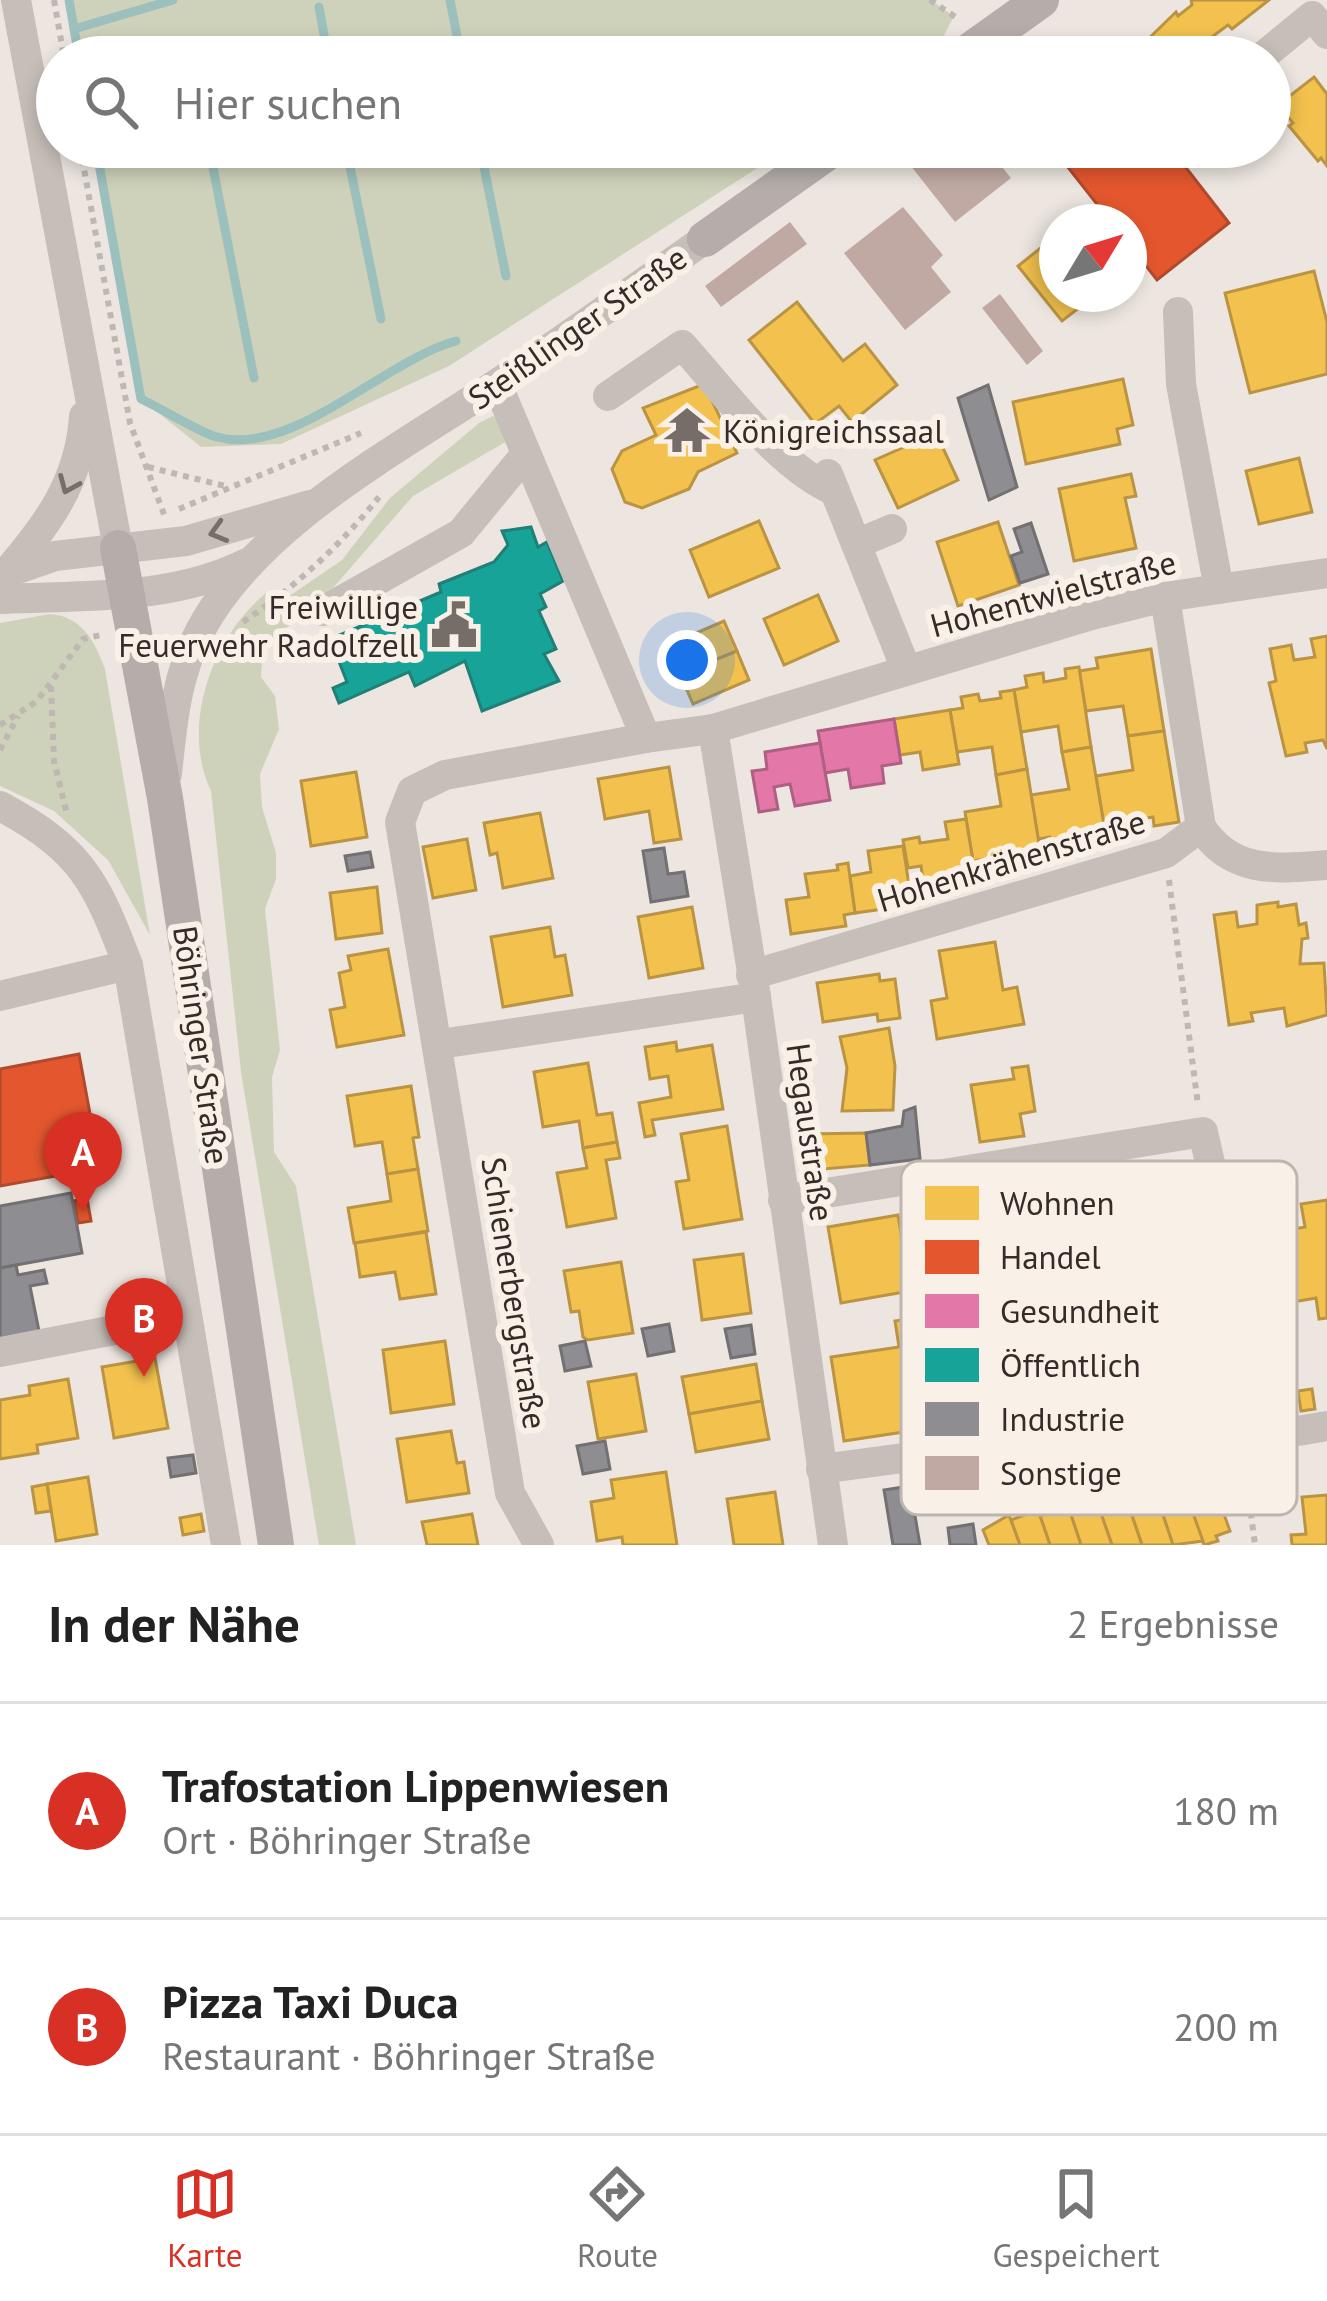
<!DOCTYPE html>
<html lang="de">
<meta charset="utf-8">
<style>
body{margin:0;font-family:"PT Sans",sans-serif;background:#f2f2f2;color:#222}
.compass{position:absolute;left:1039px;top:204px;width:108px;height:108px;border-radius:50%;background:#fff;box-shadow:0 6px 18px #0003;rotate:52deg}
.you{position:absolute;left:687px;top:660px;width:42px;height:42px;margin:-30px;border:9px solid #fff;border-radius:50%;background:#1a73e8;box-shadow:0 0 0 18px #1a73e833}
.badge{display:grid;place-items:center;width:78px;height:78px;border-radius:50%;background:#d93025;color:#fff;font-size:39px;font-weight:700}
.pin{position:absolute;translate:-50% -99px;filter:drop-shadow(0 3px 6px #0008)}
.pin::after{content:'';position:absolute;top:63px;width:42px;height:36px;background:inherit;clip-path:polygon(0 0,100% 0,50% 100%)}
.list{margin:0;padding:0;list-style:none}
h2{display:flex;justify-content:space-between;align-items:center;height:156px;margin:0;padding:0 48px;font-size:51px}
h2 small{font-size:39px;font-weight:400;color:#767676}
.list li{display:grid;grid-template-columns:78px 1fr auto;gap:36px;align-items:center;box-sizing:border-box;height:216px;padding:0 48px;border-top:3px solid #e0e0e0}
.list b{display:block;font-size:45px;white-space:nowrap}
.list p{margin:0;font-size:39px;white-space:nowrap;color:#767676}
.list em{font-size:39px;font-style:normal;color:#767676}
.icon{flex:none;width:66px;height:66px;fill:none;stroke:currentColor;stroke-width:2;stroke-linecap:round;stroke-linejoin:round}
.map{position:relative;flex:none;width:1327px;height:1545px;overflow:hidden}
.search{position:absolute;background:#fff;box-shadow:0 6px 18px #0003;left:36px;right:36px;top:36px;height:132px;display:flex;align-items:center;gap:30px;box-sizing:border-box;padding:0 42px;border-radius:66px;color:#767676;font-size:45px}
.sheet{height:588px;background:#fff}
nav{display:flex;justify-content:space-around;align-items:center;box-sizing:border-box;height:168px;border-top:3px solid #e0e0e0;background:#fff;font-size:33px;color:#767676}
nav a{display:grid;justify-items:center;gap:6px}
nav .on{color:#d93025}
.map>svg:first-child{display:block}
.green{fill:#cfd2ba}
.homes{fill:#f2c14e;stroke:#ba9443;stroke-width:3}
.shops{fill:#e4572e;stroke:#b04a2c;stroke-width:3}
.health{fill:#e377a8;stroke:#af6082;stroke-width:3}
.public{fill:#17a398;stroke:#207f76;stroke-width:3}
.industry{fill:#8d8d92;stroke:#737072;stroke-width:3}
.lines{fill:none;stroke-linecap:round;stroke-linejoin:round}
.stream{stroke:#9cc0bd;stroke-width:9}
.building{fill:#c0a9a2}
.path{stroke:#beb7b2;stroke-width:6;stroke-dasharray:6 6;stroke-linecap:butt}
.minor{stroke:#c6beb9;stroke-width:30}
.major{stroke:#b4ada9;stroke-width:36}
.oneway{stroke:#776d69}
.labels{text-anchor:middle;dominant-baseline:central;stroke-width:12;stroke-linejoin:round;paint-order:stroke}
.street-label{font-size:33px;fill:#362b28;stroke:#f9f0e8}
.poi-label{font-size:33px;fill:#362b28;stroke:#f9f0e8;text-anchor:start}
.key{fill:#f9f0e8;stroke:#beb5ae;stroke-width:3}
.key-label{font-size:33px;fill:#362b28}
</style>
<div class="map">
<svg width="1327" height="1545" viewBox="0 0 1327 1545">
<rect width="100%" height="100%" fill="#ede6e0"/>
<g class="green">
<polygon points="73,0 930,0 954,16 937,49 925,57 79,57"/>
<polygon points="96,147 790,147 449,366 281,444 201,447 141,399"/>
<path d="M493,416L508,429L507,441L413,496L333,588L263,648L261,677L275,696L279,729L260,774L262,807L276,853V879L265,909L280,1050L272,1077L274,1152L296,1186L356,1545H319L241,1072L211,791C180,726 212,637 266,593L285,599L342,560L390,498L479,423Z"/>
<path d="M50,614C82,616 95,642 105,669L150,935L108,860L54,811L0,786V623Z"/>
</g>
<g class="homes">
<polygon points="1191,0 1269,0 1232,29 1228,25 1201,45 1205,50 1197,57 1152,57 1142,45 1176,12 1178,16 1192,5"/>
<polygon points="1314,77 1327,94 1327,166 1321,158 1318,161 1289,126 1293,123 1278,105"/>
<polygon points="1057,235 1057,294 1097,294 1062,321 1018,266"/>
<polygon points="1314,271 1327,322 1327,374 1250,393 1225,293"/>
<polygon points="797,302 843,361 865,344 897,385 852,422 839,406 815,424 749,340"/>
<polygon points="1123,379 1133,425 1117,429 1120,444 1026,464 1013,402"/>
<polygon points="704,384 737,453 698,472 689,489 642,508 625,502 612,469 622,451 656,435 643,408"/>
<polygon points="936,433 958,480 898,508 875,460"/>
<polygon points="1299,458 1312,512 1259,524 1246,471"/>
<polygon points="1131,474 1136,496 1125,498 1136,548 1074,561 1059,489"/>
<polygon points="759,521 779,568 709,597 690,550"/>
<polygon points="998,522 1019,585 958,606 937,542"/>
<polygon points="818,595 838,641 784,665 764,619"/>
<polygon points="724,621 737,651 680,674 668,645"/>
<polygon points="1327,636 1327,749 1323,740 1305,743 1307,752 1286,756 1269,683 1276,681 1270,649 1291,645 1294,660 1315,657 1311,639"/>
<polygon points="1151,649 1164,731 1128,736 1123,706 1086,711 1079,671 1098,668 1096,658"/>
<polygon points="737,651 749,680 693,704 680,674"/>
<polygon points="1079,667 1091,747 1062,752 1058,726 1021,732 1014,690 1027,687 1025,676 1043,673 1044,682 1066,678 1065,669"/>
<polygon points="1014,690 1027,769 996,775 992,747 957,752 950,710 963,708 961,697 978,694 980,701 1001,698 1000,692"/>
<polygon points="950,710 959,764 923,770 920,752 900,755 894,719"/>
<polygon points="1164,731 1179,822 1154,826 1153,817 1134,820 1136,828 1117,831 1116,825 1104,826 1096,776 1133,770 1128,736"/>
<polygon points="1091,747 1107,843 1092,845 1091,836 1068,839 1070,846 1053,849 1050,837 1038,839 1031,795 1069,789 1062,752"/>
<polygon points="669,767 681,839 654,843 649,811 605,819 598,779"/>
<polygon points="1027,769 1042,862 1029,864 1027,855 1004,859 1005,868 988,871 986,859 973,861 965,812 1001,806 996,775"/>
<polygon points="356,772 367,837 311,846 301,781"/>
<polygon points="540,813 553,878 503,888 497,853 490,855 484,823"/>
<polygon points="966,819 977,885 925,893 921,866 908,868 903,840 919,837 920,843 948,839 945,822"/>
<polygon points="467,839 476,890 433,898 423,847"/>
<polygon points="903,846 912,905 855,913 850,876 871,872 868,851"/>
<polygon points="848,863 855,913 844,915 846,926 791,934 786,900 809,897 805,874 838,870 837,865"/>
<polygon points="377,887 382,933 336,939 330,893"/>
<polygon points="1278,902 1278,907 1296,904 1299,925 1306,923 1308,938 1302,939 1300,964 1324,963 1327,1015 1287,1026 1284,1008 1251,1013 1253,1021 1229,1025 1214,915 1236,912 1238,927 1257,924 1257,905"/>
<polygon points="692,907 703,968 649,978 638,917"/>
<polygon points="550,927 555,957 565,955 572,995 503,1007 491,937"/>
<polygon points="995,942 1003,990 1017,987 1024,1024 937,1039 931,1001 947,998 939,951"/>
<polygon points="388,949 404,1035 337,1047 330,1010 345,1007 339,973 351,970 348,956"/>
<polygon points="879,974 880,981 895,979 900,1018 878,1021 877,1014 823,1022 817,983"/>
<polygon points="889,1028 895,1066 893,1110 842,1111 847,1068 840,1037"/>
<polygon points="676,1042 677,1051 712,1045 723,1109 652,1120 655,1135 645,1137 639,1103 671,1097 668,1076 650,1079 645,1047"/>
<polygon points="588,1063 597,1115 612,1113 617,1142 583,1148 579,1121 543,1127 534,1072"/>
<polygon points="1028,1066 1035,1111 1020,1114 1024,1136 980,1142 971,1085 1014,1079 1012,1068"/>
<polygon points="411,1086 419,1137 413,1138 418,1169 387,1174 382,1142 355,1146 347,1096"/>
<polygon points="727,1126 742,1219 684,1229 676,1182 689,1180 681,1134"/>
<polygon points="866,1133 870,1165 812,1170 807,1134"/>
<polygon points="617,1142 620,1158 606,1160 616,1218 567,1227 557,1173 587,1168 583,1148"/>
<polygon points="418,1169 428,1231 354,1243 348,1208 391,1201 387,1174"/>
<polygon points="1327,1200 1327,1318 1319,1319 1316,1298 1282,1304 1271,1233 1305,1227 1301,1204"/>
<polygon points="898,1215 910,1291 841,1303 828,1227"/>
<polygon points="426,1232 436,1294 400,1299 395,1272 360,1277 355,1243"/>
<polygon points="743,1254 751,1313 702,1320 694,1260"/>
<polygon points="621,1262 633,1333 588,1340 583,1337 579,1311 571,1312 564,1271"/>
<polygon points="915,1318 924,1376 909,1378 917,1430 844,1441 831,1357 899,1347 895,1321"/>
<polygon points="445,1341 454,1404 391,1413 383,1350"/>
<polygon points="155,1358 168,1428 114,1438 102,1367"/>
<polygon points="756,1364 762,1401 689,1414 682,1377"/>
<polygon points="636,1374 646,1431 598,1439 588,1382"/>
<polygon points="68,1379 78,1438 37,1445 38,1453 0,1459 0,1400 30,1395 29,1386"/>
<polygon points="1312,1389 1315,1409 1301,1411 1298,1391"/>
<polygon points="762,1401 769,1439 696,1452 689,1414"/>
<polygon points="451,1431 457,1463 464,1462 469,1493 407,1502 397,1439"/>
<polygon points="666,1472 677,1545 623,1545 622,1537 597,1541 591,1502 614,1498 611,1480"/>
<polygon points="88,1477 97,1534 56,1541 47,1484"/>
<polygon points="47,1484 51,1511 36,1513 32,1487"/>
<polygon points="1214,1486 1230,1531 1216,1536 1218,1541 1204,1545 1186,1496"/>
<polygon points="1185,1491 1203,1541 1173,1545 1158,1500"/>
<polygon points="775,1492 783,1545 734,1545 727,1499"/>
<polygon points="1156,1494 1173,1545 1142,1545 1128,1504"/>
<polygon points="1327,1495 1327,1545 1292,1545 1291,1535 1306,1534 1302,1497"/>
<polygon points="1126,1498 1128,1504 1142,1545 1112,1545 1099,1508"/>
<polygon points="1097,1502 1112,1545 1081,1545 1070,1512"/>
<polygon points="1068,1506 1081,1545 1050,1545 1040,1516"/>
<polygon points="1038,1510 1050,1545 1020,1545 1011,1520"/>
<polygon points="201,1514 204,1531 183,1535 180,1518"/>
<polygon points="472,1514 478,1545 427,1545 422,1522"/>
<polygon points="1009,1515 1020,1545 989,1545 983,1530"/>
</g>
<g class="shops">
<polygon points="1052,147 1170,147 1229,223 1157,280 1129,244 1129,222 1111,222"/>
<polygon points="79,1054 100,1168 0,1186 0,1069"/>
<polygon points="87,1198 91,1221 78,1223 74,1201"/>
</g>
<g class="health">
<polygon points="894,719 901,763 882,766 884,783 851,788 848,769 825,773 818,731"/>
<polygon points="820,743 830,800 795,806 790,784 774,787 778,809 759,812 752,771 767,769 765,752"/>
</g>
<polygon class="public" points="531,527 538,547 547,542 563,581 540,594 546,607 539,611 556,649 544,654 559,681 482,711 465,661 415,686 409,672 339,703 333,688 347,682 330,639 441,592 439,584 494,562 508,545 502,531"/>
<g class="industry">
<polygon points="988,385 1017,487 989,500 958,398"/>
<polygon points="1031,523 1048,574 1020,583 1011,556 1022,552 1014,529"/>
<polygon points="664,848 668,874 684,872 688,896 651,902 643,851"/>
<polygon points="370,852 373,867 348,871 345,856"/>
<polygon points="915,1107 920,1159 870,1165 866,1133 902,1126 904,1111"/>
<polygon points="71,1193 82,1253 0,1268 0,1206"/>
<polygon points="16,1265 18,1275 44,1270 47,1283 30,1286 39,1331 0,1338 0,1268"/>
<polygon points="669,1324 674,1351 648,1356 642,1329"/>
<polygon points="751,1325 755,1354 731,1358 725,1329"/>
<polygon points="585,1341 591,1366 565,1371 560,1346"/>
<polygon points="605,1441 610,1469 583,1474 577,1446"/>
<polygon points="193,1455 196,1473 171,1477 168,1458"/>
<polygon points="910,1486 920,1545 893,1545 884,1490"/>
<polygon points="973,1524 976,1545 950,1545 948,1528"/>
</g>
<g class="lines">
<g class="stream">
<polyline points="69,0 79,57"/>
<polyline points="450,0 461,57"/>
<polyline points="319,7 328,57"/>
<polyline points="74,29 173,0"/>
<polyline points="189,46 192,57"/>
<path d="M96,147L141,399C163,409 198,432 217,437C291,458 385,360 456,341"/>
<polyline points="209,147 254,378"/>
<polyline points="346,147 381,319"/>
<polyline points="480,147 506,276"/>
</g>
</g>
<g class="building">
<polygon points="896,147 986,147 1011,178 955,222"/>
<polygon points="903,207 943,255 931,267 951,292 905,330 844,253"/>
<polygon points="790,222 807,244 721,307 705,286"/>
<polygon points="1000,294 1043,351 1027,365 982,308"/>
</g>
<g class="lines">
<g class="path">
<polyline points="54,0 64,57"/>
<polyline points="930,0 960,20"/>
<polyline points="80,147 130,423 165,517"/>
<polyline points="148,467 229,487"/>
<polyline points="179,509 361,433"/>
<path d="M243,622C295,587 340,546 379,497"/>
<polyline points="51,686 54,761 67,814"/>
<polyline points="0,725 37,701 83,639 101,635"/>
<polyline points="0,750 18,716"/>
<polyline points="1169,880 1198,1105"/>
<polyline points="1243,1453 1255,1545"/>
</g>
<g class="minor">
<polyline points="16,0 118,548"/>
<polyline points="1262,57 1312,16 1327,34"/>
<polyline points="1178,312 1181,384 1219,589"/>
<polyline points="497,384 646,738"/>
<path d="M608,396L682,345C724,391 778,467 835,491"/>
<polyline points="828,474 906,669"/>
<polyline points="856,544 892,529"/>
<path d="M7,572C48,524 80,481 84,416"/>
<polyline points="0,575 55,556 186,541 310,505"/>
<path d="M0,599C85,595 170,601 247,563"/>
<polyline points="323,611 461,533 526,454"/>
<polyline points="713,729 756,997 833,1545"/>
<path d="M167,774C172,726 176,675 200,631C258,522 401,448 501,381C570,336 637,287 705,239"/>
<path d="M0,806C82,850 96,881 128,965L226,1545"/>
<path d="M1201,827C1231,874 1276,869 1327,865"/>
<polyline points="751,975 1166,853 1201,827 1165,597"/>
<polyline points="0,996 128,965"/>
<polyline points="440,1044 756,997"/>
<polyline points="783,1200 1203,1132 1214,1180 1238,1413"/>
<polyline points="0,1352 187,1316"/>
<path d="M821,1469L1238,1413C1268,1441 1289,1432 1327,1426"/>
<polyline points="539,1545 510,1493 400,822 412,791 445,775 646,738 713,729 1092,615 1165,597 1327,573"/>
</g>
<g class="major">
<polyline points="961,57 1041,0"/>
<polyline points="705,239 835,147"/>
<polyline points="118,548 165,798 276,1545"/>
</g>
</g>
<defs><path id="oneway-chevron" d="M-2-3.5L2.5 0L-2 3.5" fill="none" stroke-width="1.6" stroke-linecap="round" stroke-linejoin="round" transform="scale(3)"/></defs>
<g class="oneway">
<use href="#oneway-chevron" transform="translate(68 485) rotate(113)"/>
<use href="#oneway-chevron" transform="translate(218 532) rotate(164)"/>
</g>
<defs>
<symbol id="temple-bare" viewBox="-9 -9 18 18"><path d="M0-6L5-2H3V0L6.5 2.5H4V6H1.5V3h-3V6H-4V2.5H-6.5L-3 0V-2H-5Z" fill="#766c68" stroke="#f9f0e8" stroke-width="2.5" paint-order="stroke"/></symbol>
<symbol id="civic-bare" viewBox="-9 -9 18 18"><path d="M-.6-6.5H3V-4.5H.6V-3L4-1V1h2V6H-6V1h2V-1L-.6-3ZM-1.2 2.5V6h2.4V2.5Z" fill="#766c68" stroke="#f9f0e8" stroke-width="2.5" paint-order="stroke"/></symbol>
</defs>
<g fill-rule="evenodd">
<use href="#temple-bare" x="654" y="397" width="66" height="66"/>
<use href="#civic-bare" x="421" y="592" width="66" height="66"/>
</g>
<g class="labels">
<g class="street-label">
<text transform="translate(577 327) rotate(-35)">Steißlinger Straße</text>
<text transform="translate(1053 593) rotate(-15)">Hohentwielstraße</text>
<text transform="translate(1011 860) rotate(-17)">Hohenkrähenstraße</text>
<text transform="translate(202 1045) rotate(82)">Böhringer Straße</text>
<text transform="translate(811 1132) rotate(82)">Hegaustraße</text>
<text transform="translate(515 1293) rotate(81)">Schienerbergstraße</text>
</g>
<g class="poi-label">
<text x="723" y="430">Königreichssaal</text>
<text x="418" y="606" text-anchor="end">Freiwillige<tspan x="418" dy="38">Feuerwehr Radolfzell</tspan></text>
</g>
</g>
<rect x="901" y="1161" width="396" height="354" rx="18" class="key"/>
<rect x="925" y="1186" width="54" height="34" fill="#f2c14e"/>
<rect x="925" y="1240" width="54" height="34" fill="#e4572e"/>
<rect x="925" y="1294" width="54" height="34" fill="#e377a8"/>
<rect x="925" y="1348" width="54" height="34" fill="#17a398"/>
<rect x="925" y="1402" width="54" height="34" fill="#8d8d92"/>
<rect x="925" y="1456" width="54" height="34" fill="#c0a9a2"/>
<g class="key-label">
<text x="1000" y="1215">Wohnen</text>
<text x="1000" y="1269">Handel</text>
<text x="1000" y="1323">Gesundheit</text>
<text x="1000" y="1377">Öffentlich</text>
<text x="1000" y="1431">Industrie</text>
<text x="1000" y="1485">Sonstige</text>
</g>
</svg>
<svg class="compass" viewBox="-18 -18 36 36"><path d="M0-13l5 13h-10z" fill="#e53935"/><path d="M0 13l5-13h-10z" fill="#767676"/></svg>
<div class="you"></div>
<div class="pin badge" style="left:83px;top:1211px">A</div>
<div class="pin badge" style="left:144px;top:1377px">B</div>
<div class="search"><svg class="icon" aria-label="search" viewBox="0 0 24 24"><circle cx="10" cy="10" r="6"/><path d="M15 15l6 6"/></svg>Hier suchen</div>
</div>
<section class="sheet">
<h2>In der Nähe<small>2 Ergebnisse</small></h2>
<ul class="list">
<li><span class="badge">A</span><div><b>Trafostation Lippenwiesen</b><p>Ort · Böhringer Straße</p></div><em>180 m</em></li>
<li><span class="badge">B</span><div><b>Pizza Taxi Duca</b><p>Restaurant · Böhringer Straße</p></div><em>200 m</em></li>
</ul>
</section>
<nav>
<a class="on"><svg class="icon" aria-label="map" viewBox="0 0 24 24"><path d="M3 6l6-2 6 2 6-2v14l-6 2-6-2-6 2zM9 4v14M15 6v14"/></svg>Karte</a>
<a><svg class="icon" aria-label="directions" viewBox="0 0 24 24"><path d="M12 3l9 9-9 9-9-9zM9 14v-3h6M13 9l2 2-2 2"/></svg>Route</a>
<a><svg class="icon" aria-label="saved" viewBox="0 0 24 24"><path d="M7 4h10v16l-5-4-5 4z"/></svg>Gespeichert</a>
</nav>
